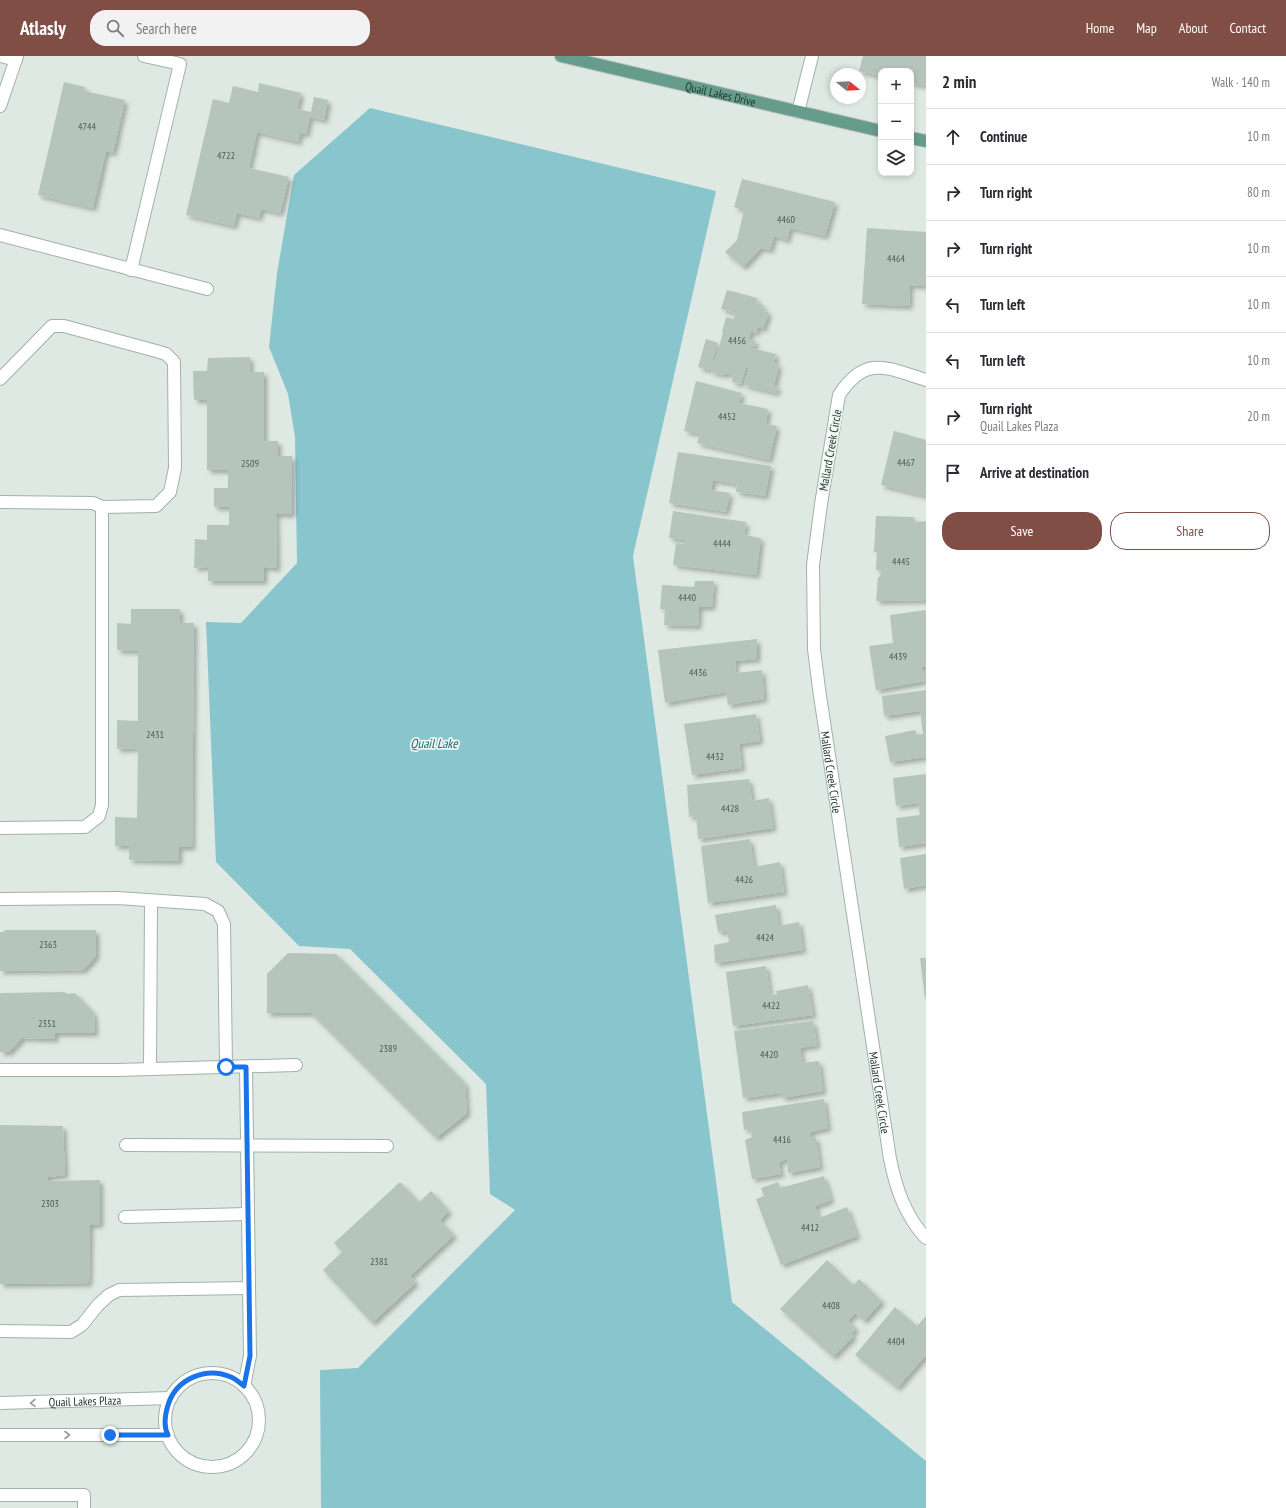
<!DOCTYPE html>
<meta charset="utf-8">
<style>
body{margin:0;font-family:"PT Sans Narrow",sans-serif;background:#f2f2f3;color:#2b2b33}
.controls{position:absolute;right:12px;top:12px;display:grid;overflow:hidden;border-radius:8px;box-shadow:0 2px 6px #0003}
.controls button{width:36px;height:36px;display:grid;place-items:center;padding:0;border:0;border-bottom:1px solid #e1e1e2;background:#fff;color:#2b2b33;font:20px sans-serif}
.compass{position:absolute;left:830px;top:12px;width:36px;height:36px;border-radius:50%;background:#fff;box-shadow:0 2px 6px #0003;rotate:108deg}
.stop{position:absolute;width:12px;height:12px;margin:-9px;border:3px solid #1a73e8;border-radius:50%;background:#fff}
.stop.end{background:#1a73e8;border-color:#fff;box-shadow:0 1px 4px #0008}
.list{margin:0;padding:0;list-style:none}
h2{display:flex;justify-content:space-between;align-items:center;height:52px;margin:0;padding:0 16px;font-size:17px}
h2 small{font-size:13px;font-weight:400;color:#7c7c81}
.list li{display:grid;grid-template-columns:26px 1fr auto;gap:12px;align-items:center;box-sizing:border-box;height:56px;padding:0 16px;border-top:1px solid #e1e1e2}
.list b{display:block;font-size:15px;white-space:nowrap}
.list p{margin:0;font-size:13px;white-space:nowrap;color:#7c7c81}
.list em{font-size:13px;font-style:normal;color:#7c7c81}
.actions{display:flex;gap:8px;padding:12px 16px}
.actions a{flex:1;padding:9px 0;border:1px solid #814e46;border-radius:16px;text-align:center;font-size:14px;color:#814e46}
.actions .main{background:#814e46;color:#fff}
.icon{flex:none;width:22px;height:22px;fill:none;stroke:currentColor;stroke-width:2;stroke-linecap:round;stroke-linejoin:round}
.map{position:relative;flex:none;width:926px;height:1452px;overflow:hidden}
header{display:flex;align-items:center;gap:24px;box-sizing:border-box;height:56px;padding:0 20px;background:#814e46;color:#fff}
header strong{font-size:19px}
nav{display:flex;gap:22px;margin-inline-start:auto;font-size:14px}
.search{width:280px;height:36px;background:#f2f2f3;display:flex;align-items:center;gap:10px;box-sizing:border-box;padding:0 14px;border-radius:16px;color:#7c7c81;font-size:15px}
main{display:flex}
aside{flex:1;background:#fff}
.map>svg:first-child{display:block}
.water{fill:#89c5cc}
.building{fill:#b5c4bd;filter:url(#shadow)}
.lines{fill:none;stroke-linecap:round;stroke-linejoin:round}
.minor-casing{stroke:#a2b0ab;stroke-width:14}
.major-casing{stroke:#bcc3c1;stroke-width:14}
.minor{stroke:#fff;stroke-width:12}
.major{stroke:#669c8c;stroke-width:12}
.oneway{stroke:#909c98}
.route{stroke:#1a73e8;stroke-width:5}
.labels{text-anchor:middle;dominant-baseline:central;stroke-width:3.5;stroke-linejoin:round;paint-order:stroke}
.number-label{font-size:10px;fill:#465b54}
.street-label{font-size:12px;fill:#213831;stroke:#eff6f2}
.water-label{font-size:13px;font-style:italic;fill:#1f6670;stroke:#eff6f2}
</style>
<header>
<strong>Atlasly</strong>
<div class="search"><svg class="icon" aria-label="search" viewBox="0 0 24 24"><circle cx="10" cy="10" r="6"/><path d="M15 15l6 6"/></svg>Search here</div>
<nav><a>Home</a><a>Map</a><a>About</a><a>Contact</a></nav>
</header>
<main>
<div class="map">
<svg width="926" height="1452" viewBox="0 0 926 1452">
<defs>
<filter id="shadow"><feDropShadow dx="3.5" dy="3.5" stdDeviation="2" flood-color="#0004"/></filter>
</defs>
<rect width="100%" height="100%" fill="#dfe9e4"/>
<polygon class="water" points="370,52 716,135 633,500 732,1246 926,1405 926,1452 321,1452 320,1314 358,1312 515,1154 490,1138 486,1028 350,893 299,890 216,806 206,566 241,567 297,507 295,381 288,338 269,291 277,217 294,119"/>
<g class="building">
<polygon points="863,0 926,0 926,30 911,27 911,15 881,15 881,20 859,15"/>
<polygon points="64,26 85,31 84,35 125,44 113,97 106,95 93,152 38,139"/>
<polygon points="259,27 301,37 297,53 311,56 314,41 328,44 324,64 310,61 306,78 300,77 298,86 257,76 249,112 289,121 280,157 261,153 259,162 237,157 234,170 186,159 213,43 229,47 233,30 258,36"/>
<polygon points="742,123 835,146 825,180 790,172 787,184 774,180 770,194 761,192 743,211 725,196 737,184 744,154 734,151"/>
<polygon points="867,172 926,176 926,230 910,229 909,250 862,248"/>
<polygon points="727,234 757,242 756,247 764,249 762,254 769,256 763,273 758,271 756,277 751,275 749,283 756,285 754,291 751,291 751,292 776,298 774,307 779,309 774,330 778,331 776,337 744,329 749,312 746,311 741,328 732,326 733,319 725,317 724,319 711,316 713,309 712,309 710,314 698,311 706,283 718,287 713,304 715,305 723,277 722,276 726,261 734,263 735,257 721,253"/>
<polygon points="250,301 250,316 264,316 264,385 278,385 278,400 292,400 292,458 276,458 277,512 264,511 264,525 208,525 208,511 194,512 195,483 207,484 207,469 229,469 229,451 214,451 214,432 228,432 228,414 207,414 207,344 194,344 193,315 207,315 208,302"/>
<polygon points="696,325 742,337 739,347 768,353 766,368 777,370 769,404 697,387 700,378 684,375"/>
<polygon points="894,375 926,384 926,440 881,429"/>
<polygon points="678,396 771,410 765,440 736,436 737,428 713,424 711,434 730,437 726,456 669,447"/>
<polygon points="673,455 746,466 744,479 761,482 756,519 673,509 676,487 684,488 684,484 669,482"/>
<polygon points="876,460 914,461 914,466 926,465 926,544 876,545 878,521 880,521 881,514 876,514 877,496 874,496"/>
<polygon points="695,525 714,525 712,551 699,551 698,570 664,569 665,553 660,553 662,529 694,531"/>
<polygon points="131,553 180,553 180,567 194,567 192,791 179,791 179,805 129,804 129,790 115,790 115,761 137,762 138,692 117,693 117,664 138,665 138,595 117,594 117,567 131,568"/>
<polygon points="926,554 926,610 921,611 925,625 876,634 869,590 893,587 890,559"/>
<polygon points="757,583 757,603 735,605 736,617 762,614 764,643 728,649 726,636 665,647 658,594"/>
<polygon points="926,634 926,701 890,706 885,680 915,674 917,679 923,678 920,655 884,660 882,640"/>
<polygon points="756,658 760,685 739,688 742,712 692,719 684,668"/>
<polygon points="926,718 926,787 899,791 896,762 920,759 918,747 896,750 893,722"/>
<polygon points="749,723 752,745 769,742 773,772 698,783 696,760 689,761 687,729"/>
<polygon points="750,783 754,811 780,806 784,836 708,847 701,790"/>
<polygon points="926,798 926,829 904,833 900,802"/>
<polygon points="776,849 779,870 799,866 803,894 715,907 714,889 729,886 727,875 718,876 715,859"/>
<polygon points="5,874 96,874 96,900 83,914 0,915 0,876 3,876"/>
<polygon points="288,897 336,898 465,1027 467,1057 436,1082 311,957 267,957 267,918"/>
<polygon points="920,902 926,902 926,943 925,943"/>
<polygon points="766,910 770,939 777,938 776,935 808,929 813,959 733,970 726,916"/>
<polygon points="64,936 67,938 75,937 94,957 95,977 55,977 55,983 22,982 9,996 0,996 0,937"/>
<polygon points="813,965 817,989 800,992 803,1007 819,1005 823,1035 782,1042 781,1037 743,1042 734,975"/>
<polygon points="824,1043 828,1072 810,1076 811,1082 816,1081 820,1111 788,1117 787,1103 779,1106 781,1118 752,1123 745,1084 752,1081 750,1072 744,1074 742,1056"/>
<polygon points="0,1069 63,1070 65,1119 48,1121 48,1125 100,1124 100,1168 90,1169 89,1227 0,1228"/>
<polygon points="824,1120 831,1144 815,1150 819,1162 847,1151 857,1180 781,1209 756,1143 764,1140 761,1132 778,1126 780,1132"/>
<polygon points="400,1126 419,1146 431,1135 449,1155 440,1164 454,1179 410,1220 416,1226 372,1267 323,1214 342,1196 334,1187"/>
<polygon points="827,1204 853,1229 859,1223 882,1245 864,1265 855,1257 848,1265 856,1272 851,1278 854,1280 833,1301 780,1253"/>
<polygon points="895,1251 917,1270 926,1260 926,1301 925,1300 897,1332 855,1299"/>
</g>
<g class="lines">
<defs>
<g id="minor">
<polyline points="1,0 16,4"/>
<polyline points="0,50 17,0"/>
<polyline points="798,56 812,0"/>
<polyline points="0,179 207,233"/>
<polyline points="131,214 180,8 144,0"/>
<polyline points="0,323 52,270 64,270 156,295 166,298 174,306 175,412 170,436 156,450 102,451 102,749 99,760 85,771 0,772"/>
<path id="s1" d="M926,324C887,312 866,298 839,339L821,448L813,509L814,593L819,633L890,1103C896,1132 905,1160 926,1182"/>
<polyline points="0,446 93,447 102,451"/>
<polyline points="0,843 118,842 205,848 218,855 224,868 226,1011"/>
<polyline points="150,1013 151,845"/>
<polyline points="0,1014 117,1014 296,1009"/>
<polyline points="126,1089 387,1090"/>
<polyline points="125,1161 248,1158"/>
<polyline points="0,1275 71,1276 82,1269 98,1249 109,1239 119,1234 249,1232"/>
<circle cx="212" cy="1364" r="47"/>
<polyline points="244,1330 250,1300 246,1011"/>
<path id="s2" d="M0,1347L170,1342"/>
<polyline points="0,1379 168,1379"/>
<polyline points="0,1439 84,1439 84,1452"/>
</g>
<g id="major">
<path id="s3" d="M561,0L881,75"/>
<polyline points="911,82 926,85"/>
</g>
</defs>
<use href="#minor" class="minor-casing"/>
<use href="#major" class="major-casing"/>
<use href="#minor" class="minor"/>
<use href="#major" class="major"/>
</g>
<defs><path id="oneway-chevron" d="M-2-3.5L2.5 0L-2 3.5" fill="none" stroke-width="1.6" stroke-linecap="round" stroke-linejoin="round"/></defs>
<g class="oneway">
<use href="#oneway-chevron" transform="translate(33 1347) rotate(179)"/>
<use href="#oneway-chevron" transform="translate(67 1379)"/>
</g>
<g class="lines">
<path class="route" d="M110,1379H168C163,1370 165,1359 168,1349C176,1323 206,1310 231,1321C236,1323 240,1327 244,1330L250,1300L246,1011H226"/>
</g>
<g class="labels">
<g class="number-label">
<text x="87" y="70">4744</text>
<text x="226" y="99">4722</text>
<text x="786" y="163">4460</text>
<text x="896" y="202">4464</text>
<text x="737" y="284">4456</text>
<text x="727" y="360">4452</text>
<text x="906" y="406">4467</text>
<text x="250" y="407">2509</text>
<text x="722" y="487">4444</text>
<text x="901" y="505">4445</text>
<text x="687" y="541">4440</text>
<text x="898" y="600">4439</text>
<text x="698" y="616">4436</text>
<text x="155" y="678">2431</text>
<text x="715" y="700">4432</text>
<text x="730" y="752">4428</text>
<text x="744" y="823">4426</text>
<text x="765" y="881">4424</text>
<text x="48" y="888">2363</text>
<text x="771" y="949">4422</text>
<text x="47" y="967">2351</text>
<text x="388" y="992">2389</text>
<text x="769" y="998">4420</text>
<text x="782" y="1083">4416</text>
<text x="50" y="1147">2303</text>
<text x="810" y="1171">4412</text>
<text x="379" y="1205">2381</text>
<text x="831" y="1249">4408</text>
<text x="896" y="1285">4404</text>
</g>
<g class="street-label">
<text stroke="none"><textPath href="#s3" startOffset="164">Quail Lakes Drive</textPath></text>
<text transform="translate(830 394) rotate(-80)">Mallard Creek Circle</text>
<text stroke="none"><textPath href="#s1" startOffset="480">Mallard Creek Circle</textPath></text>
<text stroke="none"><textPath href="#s1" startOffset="804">Mallard Creek Circle</textPath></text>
<text stroke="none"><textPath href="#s2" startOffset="85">Quail Lakes Plaza</textPath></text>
</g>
<g class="water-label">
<text x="434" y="687">Quail Lake</text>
</g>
</g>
</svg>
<div class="controls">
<button>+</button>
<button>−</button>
<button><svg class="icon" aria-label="layers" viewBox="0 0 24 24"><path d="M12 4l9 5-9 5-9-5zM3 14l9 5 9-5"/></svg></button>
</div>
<svg class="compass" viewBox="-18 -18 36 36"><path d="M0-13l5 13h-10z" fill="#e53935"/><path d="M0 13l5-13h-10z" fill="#7c7c81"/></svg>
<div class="stop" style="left:226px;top:1011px"></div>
<div class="stop end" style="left:110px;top:1379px"></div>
</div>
<aside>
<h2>2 min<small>Walk · 140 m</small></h2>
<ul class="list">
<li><svg class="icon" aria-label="ahead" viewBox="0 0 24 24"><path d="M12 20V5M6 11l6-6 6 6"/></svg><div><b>Continue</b></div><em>10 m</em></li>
<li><svg class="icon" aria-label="right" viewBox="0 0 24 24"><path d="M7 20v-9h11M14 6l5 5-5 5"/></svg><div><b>Turn right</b></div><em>80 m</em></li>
<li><svg class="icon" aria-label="right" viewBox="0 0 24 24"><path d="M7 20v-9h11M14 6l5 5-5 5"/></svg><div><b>Turn right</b></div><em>10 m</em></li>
<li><svg class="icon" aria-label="left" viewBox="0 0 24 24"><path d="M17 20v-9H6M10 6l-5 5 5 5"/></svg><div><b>Turn left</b></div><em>10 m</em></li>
<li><svg class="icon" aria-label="left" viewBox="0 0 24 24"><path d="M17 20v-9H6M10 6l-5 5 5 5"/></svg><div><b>Turn left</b></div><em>10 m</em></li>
<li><svg class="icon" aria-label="right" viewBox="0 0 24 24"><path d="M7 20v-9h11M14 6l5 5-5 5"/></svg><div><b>Turn right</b><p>Quail Lakes Plaza</p></div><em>20 m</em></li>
<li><svg class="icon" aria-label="arrive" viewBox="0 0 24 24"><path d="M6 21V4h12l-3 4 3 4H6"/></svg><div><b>Arrive at destination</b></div></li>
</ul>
<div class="actions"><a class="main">Save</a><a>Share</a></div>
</aside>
</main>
